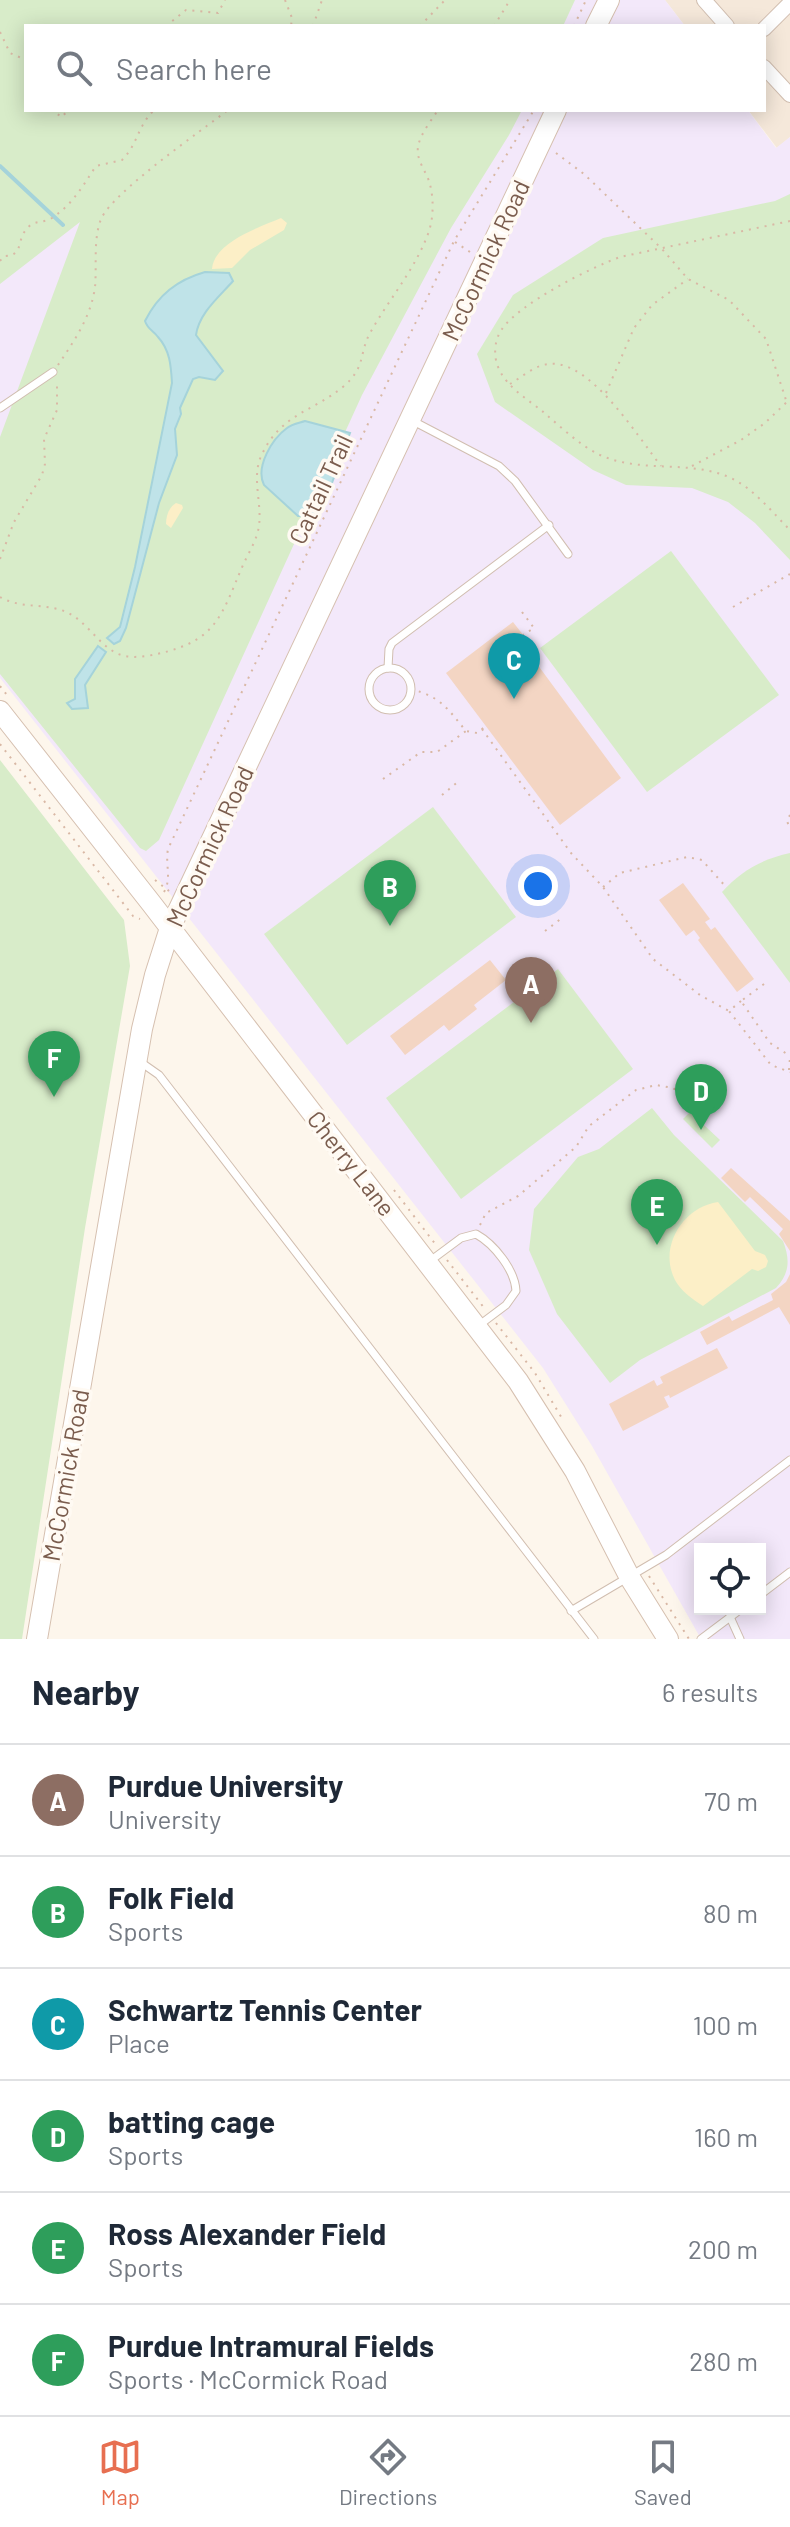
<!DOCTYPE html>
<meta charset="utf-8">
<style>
body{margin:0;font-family:Barlow,sans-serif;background:#f6f6f7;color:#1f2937}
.controls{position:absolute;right:24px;bottom:24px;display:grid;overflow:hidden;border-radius:0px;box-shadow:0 4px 20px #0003}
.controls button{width:72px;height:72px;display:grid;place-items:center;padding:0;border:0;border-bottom:2px solid #e0e1e3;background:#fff;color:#1f2937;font:40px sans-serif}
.you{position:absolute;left:538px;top:886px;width:28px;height:28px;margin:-20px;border:6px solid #fff;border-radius:50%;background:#1a73e8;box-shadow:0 0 0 12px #1a73e833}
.badge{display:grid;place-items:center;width:52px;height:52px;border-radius:50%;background:#e76f51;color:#fff;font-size:26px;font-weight:700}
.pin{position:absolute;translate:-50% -66px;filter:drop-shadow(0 2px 4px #0008)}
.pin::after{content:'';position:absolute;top:42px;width:28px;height:24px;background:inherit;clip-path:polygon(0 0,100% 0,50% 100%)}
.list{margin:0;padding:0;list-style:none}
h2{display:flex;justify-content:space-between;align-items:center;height:104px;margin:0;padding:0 32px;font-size:34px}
h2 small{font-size:26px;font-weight:400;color:#747a83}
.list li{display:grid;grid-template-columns:52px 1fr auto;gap:24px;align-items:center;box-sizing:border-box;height:112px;padding:0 32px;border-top:2px solid #e0e1e3}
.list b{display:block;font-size:30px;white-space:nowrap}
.list p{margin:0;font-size:26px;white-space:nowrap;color:#747a83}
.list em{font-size:26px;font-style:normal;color:#747a83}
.icon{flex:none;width:44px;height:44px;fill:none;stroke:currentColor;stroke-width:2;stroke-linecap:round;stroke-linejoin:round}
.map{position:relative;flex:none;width:790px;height:1639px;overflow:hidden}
.search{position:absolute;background:#fff;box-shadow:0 4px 20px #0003;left:24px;right:24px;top:24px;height:88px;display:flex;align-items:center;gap:20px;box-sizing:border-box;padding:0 28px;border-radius:0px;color:#747a83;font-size:30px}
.sheet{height:776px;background:#fff}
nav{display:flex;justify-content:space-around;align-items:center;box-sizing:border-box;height:112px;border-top:2px solid #e0e1e3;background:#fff;font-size:22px;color:#747a83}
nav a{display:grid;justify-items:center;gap:4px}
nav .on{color:#e76f51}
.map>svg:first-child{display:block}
.residential{fill:#f5e8da}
.education{fill:#f3e8fa;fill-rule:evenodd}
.green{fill:#d8ecc9}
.sand{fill:#fcefc7}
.water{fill:#bfe3e8;stroke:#a5d3da;stroke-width:2}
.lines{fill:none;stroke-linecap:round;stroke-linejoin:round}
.stream{stroke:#a5d3da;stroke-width:4}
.building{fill:#f3d5c3}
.lane-casing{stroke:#d1beb0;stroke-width:9}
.street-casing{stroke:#d1beb0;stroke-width:16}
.secondary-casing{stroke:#d6c0b0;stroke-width:22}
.path{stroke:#d9b8a5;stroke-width:2;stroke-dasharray:2 6;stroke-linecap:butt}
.lane{stroke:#fff;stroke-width:7}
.street{stroke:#fff;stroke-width:14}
.secondary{stroke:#fff;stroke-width:20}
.labels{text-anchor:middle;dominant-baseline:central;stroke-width:7;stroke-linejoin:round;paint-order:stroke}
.street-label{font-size:24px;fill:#7a5c4d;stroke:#fffaf3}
</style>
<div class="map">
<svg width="790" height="1639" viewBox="0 0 790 1639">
<rect width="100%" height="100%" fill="#fdf6ec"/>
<polygon class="residential" points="665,0 790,0 790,137 777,148 748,110 764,110 764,26 685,26"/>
<path class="education" d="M0,0H665L685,26H26V110H748L776,148L790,137V1639H701L592,1446L543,1368L0,678ZM700,1549H760V1609H700Z"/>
<g class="green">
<polygon points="0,0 575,0 563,26 26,26 26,110 522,110 509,135 451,228 362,395 159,840 146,851 140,848 0,674 0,437 80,222 0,284"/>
<polygon points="790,194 790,560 755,523 728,502 692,488 626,485 593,470 495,402 477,354 513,295 603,238 775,201"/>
<polygon points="671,551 779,695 647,792 540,648"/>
<polygon points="0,760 124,920 130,966 85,1228 22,1639 0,1639"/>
<polygon points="433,807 516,917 347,1045 264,934"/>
<path d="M790,853V983L722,892C741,871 762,859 790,853Z"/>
<polygon points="558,969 633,1069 461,1199 386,1098"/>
<path d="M652,1108L674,1135L783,1241C790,1259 790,1273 776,1288L640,1360L610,1383L557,1314L529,1250L534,1209L578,1157L599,1149Z"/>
<polygon points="690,1112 720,1140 712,1148 683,1119"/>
</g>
<g class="sand">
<path d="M281,218L287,223L284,230L250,250L232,268L212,269C214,242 260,227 281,218Z"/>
<path d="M176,503L182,505L183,508L171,528L166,524C166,516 169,507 176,503Z"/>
<path d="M718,1202L755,1251L765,1255L768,1261L766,1267L758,1271L752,1269L703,1306C692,1299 681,1291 675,1280C658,1247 683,1207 718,1202Z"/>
</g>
<g class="water">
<path d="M205,272L229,273L233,281C219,297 199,313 196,335L223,371L215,380L199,377L193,379L180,408L181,414L175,429L177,455L159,503L126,628L120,641L114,644L107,638L120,627L135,567L172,383C171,366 170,350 158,337C153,330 148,330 145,321C158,295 177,280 205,272Z"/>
<path d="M305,421L350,433L324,505L314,516H298L264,485C255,467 272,439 287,428C292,424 299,423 305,421Z"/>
<polygon points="98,646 106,652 85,685 88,708 72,709 67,703 75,699 75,679"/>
</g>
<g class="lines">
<polyline class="stream" points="0,166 63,225"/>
</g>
<g class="building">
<polygon points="513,622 531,645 526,649 621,778 560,825 446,673"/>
<polygon points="683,883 710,919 705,922 711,930 715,927 754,979 737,992 698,940 700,938 694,930 686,936 659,900"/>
<polygon points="490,960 506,980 474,1005 477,1009 449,1031 444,1025 405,1055 390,1036"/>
<polygon points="731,1168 790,1221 790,1251 779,1234 783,1229 750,1197 745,1202 721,1178"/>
<polygon points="790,1274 790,1325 779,1307 707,1345 700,1332 729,1316 732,1321 773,1300 771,1294 786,1282"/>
<polygon points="717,1348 728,1368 670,1398 669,1395 664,1397 669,1407 623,1431 609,1404 654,1380 657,1386 663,1383 660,1377"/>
</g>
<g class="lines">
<defs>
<g id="lane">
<polyline points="0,408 53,372"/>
<polyline points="413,421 499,466 515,481 568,554"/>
<polyline points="388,668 389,649 392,643 549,525"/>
<circle cx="390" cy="689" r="21"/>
<polyline points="139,1061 159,1075 594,1639"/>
<path d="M430,1261L461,1238L476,1234C494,1244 515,1270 516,1291L506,1305L478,1326"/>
<polyline points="760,1595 790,1572"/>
<polyline points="571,1611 666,1555 790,1460"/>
<polyline points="730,1617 740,1639"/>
<polyline points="701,1639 741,1609"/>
</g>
<g id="street">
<polyline points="704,0 727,26"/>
<polyline points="764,29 790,3"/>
<polyline points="764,67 790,95"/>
</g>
<g id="secondary">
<polyline points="596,26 609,0"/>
<polyline points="0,711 151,903 518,1381 575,1471 630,1578 668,1639"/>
<polyline points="37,1639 142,1029 155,975 170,928 556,110"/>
</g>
</defs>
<use href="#lane" class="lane-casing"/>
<use href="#street" class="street-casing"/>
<use href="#secondary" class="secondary-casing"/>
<g class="path">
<polyline points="285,0 292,18 291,26"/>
<polyline points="166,26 186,10 218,13 225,0"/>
<polyline points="313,26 322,0"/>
<polyline points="420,26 445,0"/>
<polyline points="494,26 510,0"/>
<polyline points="574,26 586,0"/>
<polyline points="0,32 10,53 26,60"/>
<polyline points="51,110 62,117 68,110"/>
<polyline points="556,153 584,174 662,249 688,279 729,300 766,339 786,400"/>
<path d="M790,221L620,257C590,268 520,303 502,329C494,340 493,357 499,369C507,387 527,399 542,411C560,426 579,445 600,455C642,474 689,459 731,478C754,489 772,512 790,530"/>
<polyline points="455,242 470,252"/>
<path d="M0,261L4,256C23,256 17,242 25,231C33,219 42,224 52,218C73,204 82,187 96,166L122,160C138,144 137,127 154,110"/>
<path d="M58,365C74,341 91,317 95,287C97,265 93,240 101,219C113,192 201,131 228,110"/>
<path d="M510,384C522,377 535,365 549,364C590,359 638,437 661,466"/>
<polyline points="606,393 634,328 652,305 688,279"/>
<polyline points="692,466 741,440 765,423 790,399"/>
<polyline points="0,559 14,522 42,475 45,464 44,439 57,410 57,382"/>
<path d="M0,597C21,609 43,603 64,611C85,619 96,642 116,653C128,659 144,657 157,654C217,641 221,616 243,565C248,554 255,543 258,531C264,506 250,478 262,454C282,413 313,412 344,386C366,367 359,353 370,333C389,299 414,271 428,234C434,218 434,197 429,181C425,170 416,159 418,147C420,134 431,121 438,110"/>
<polyline points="733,607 790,574"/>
<polyline points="522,612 534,628 523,635"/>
<polyline points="0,686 7,695"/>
<path d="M411,689C441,697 447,708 466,731L477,733L486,726"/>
<polyline points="482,729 571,853 603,887 653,959 700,995 729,1011"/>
<polyline points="0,744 133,916 140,919"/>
<polyline points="383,779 421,752 437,752 466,731"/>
<polyline points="442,795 459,781"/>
<polyline points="790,815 787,821 790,829"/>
<polyline points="155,880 169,891"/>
<polyline points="603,887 620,873 687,857 702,860 726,887"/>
<path d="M164,892C172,878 165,865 168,849L454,241L534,110"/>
<polyline points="545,931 562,918"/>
<polyline points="764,984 741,1001 770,1043 790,1056"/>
<polyline points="741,1001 729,1011 771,1065 790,1072"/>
<polyline points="789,1070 790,1057"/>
<polyline points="394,1190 436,1245"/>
<polyline points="480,1225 486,1213 518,1196 576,1147 589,1126 636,1090 656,1085 673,1088 696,1103"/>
<polyline points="447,1260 485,1309"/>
<polyline points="496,1323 535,1373 563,1420"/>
<polyline points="649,1576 689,1639"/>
</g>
<use href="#lane" class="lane"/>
<use href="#street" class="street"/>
<use href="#secondary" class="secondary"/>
</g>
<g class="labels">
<g class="street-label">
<text transform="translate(485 260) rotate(-65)">McCormick Road</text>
<text transform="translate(320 489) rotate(-65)">Cattail Trail</text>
<text transform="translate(209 846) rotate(-65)">McCormick Road</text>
<text transform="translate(352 1163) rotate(52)">Cherry Lane</text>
<text transform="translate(65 1475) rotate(-80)">McCormick Road</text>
</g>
</g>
</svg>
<div class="controls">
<button><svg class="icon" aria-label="locate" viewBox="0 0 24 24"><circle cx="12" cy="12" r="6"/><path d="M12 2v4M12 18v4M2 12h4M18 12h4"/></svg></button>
</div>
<div class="you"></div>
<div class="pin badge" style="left:531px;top:1023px;background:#8d6e63">A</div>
<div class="pin badge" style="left:390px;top:926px;background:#2e9e5b">B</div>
<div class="pin badge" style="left:514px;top:699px;background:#0f9aa8">C</div>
<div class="pin badge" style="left:701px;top:1130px;background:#2e9e5b">D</div>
<div class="pin badge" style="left:657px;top:1245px;background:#2e9e5b">E</div>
<div class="pin badge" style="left:54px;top:1097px;background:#2e9e5b">F</div>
<div class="search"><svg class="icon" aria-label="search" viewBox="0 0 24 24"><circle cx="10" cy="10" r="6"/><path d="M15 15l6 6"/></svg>Search here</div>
</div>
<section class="sheet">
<h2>Nearby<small>6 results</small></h2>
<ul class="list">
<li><span class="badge" style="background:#8d6e63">A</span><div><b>Purdue University</b><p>University</p></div><em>70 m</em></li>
<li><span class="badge" style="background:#2e9e5b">B</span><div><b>Folk Field</b><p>Sports</p></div><em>80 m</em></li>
<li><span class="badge" style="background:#0f9aa8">C</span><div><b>Schwartz Tennis Center</b><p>Place</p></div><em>100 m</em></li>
<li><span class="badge" style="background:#2e9e5b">D</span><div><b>batting cage</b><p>Sports</p></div><em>160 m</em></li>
<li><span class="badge" style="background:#2e9e5b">E</span><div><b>Ross Alexander Field</b><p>Sports</p></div><em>200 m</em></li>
<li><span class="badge" style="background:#2e9e5b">F</span><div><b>Purdue Intramural Fields</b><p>Sports · McCormick Road</p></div><em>280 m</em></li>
</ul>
</section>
<nav>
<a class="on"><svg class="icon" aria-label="map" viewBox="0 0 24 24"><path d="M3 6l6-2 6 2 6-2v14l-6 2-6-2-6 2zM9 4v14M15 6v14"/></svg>Map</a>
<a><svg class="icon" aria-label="directions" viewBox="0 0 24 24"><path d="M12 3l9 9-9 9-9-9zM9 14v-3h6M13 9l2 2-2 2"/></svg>Directions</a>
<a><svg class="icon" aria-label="saved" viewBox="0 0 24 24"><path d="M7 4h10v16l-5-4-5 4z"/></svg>Saved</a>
</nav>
